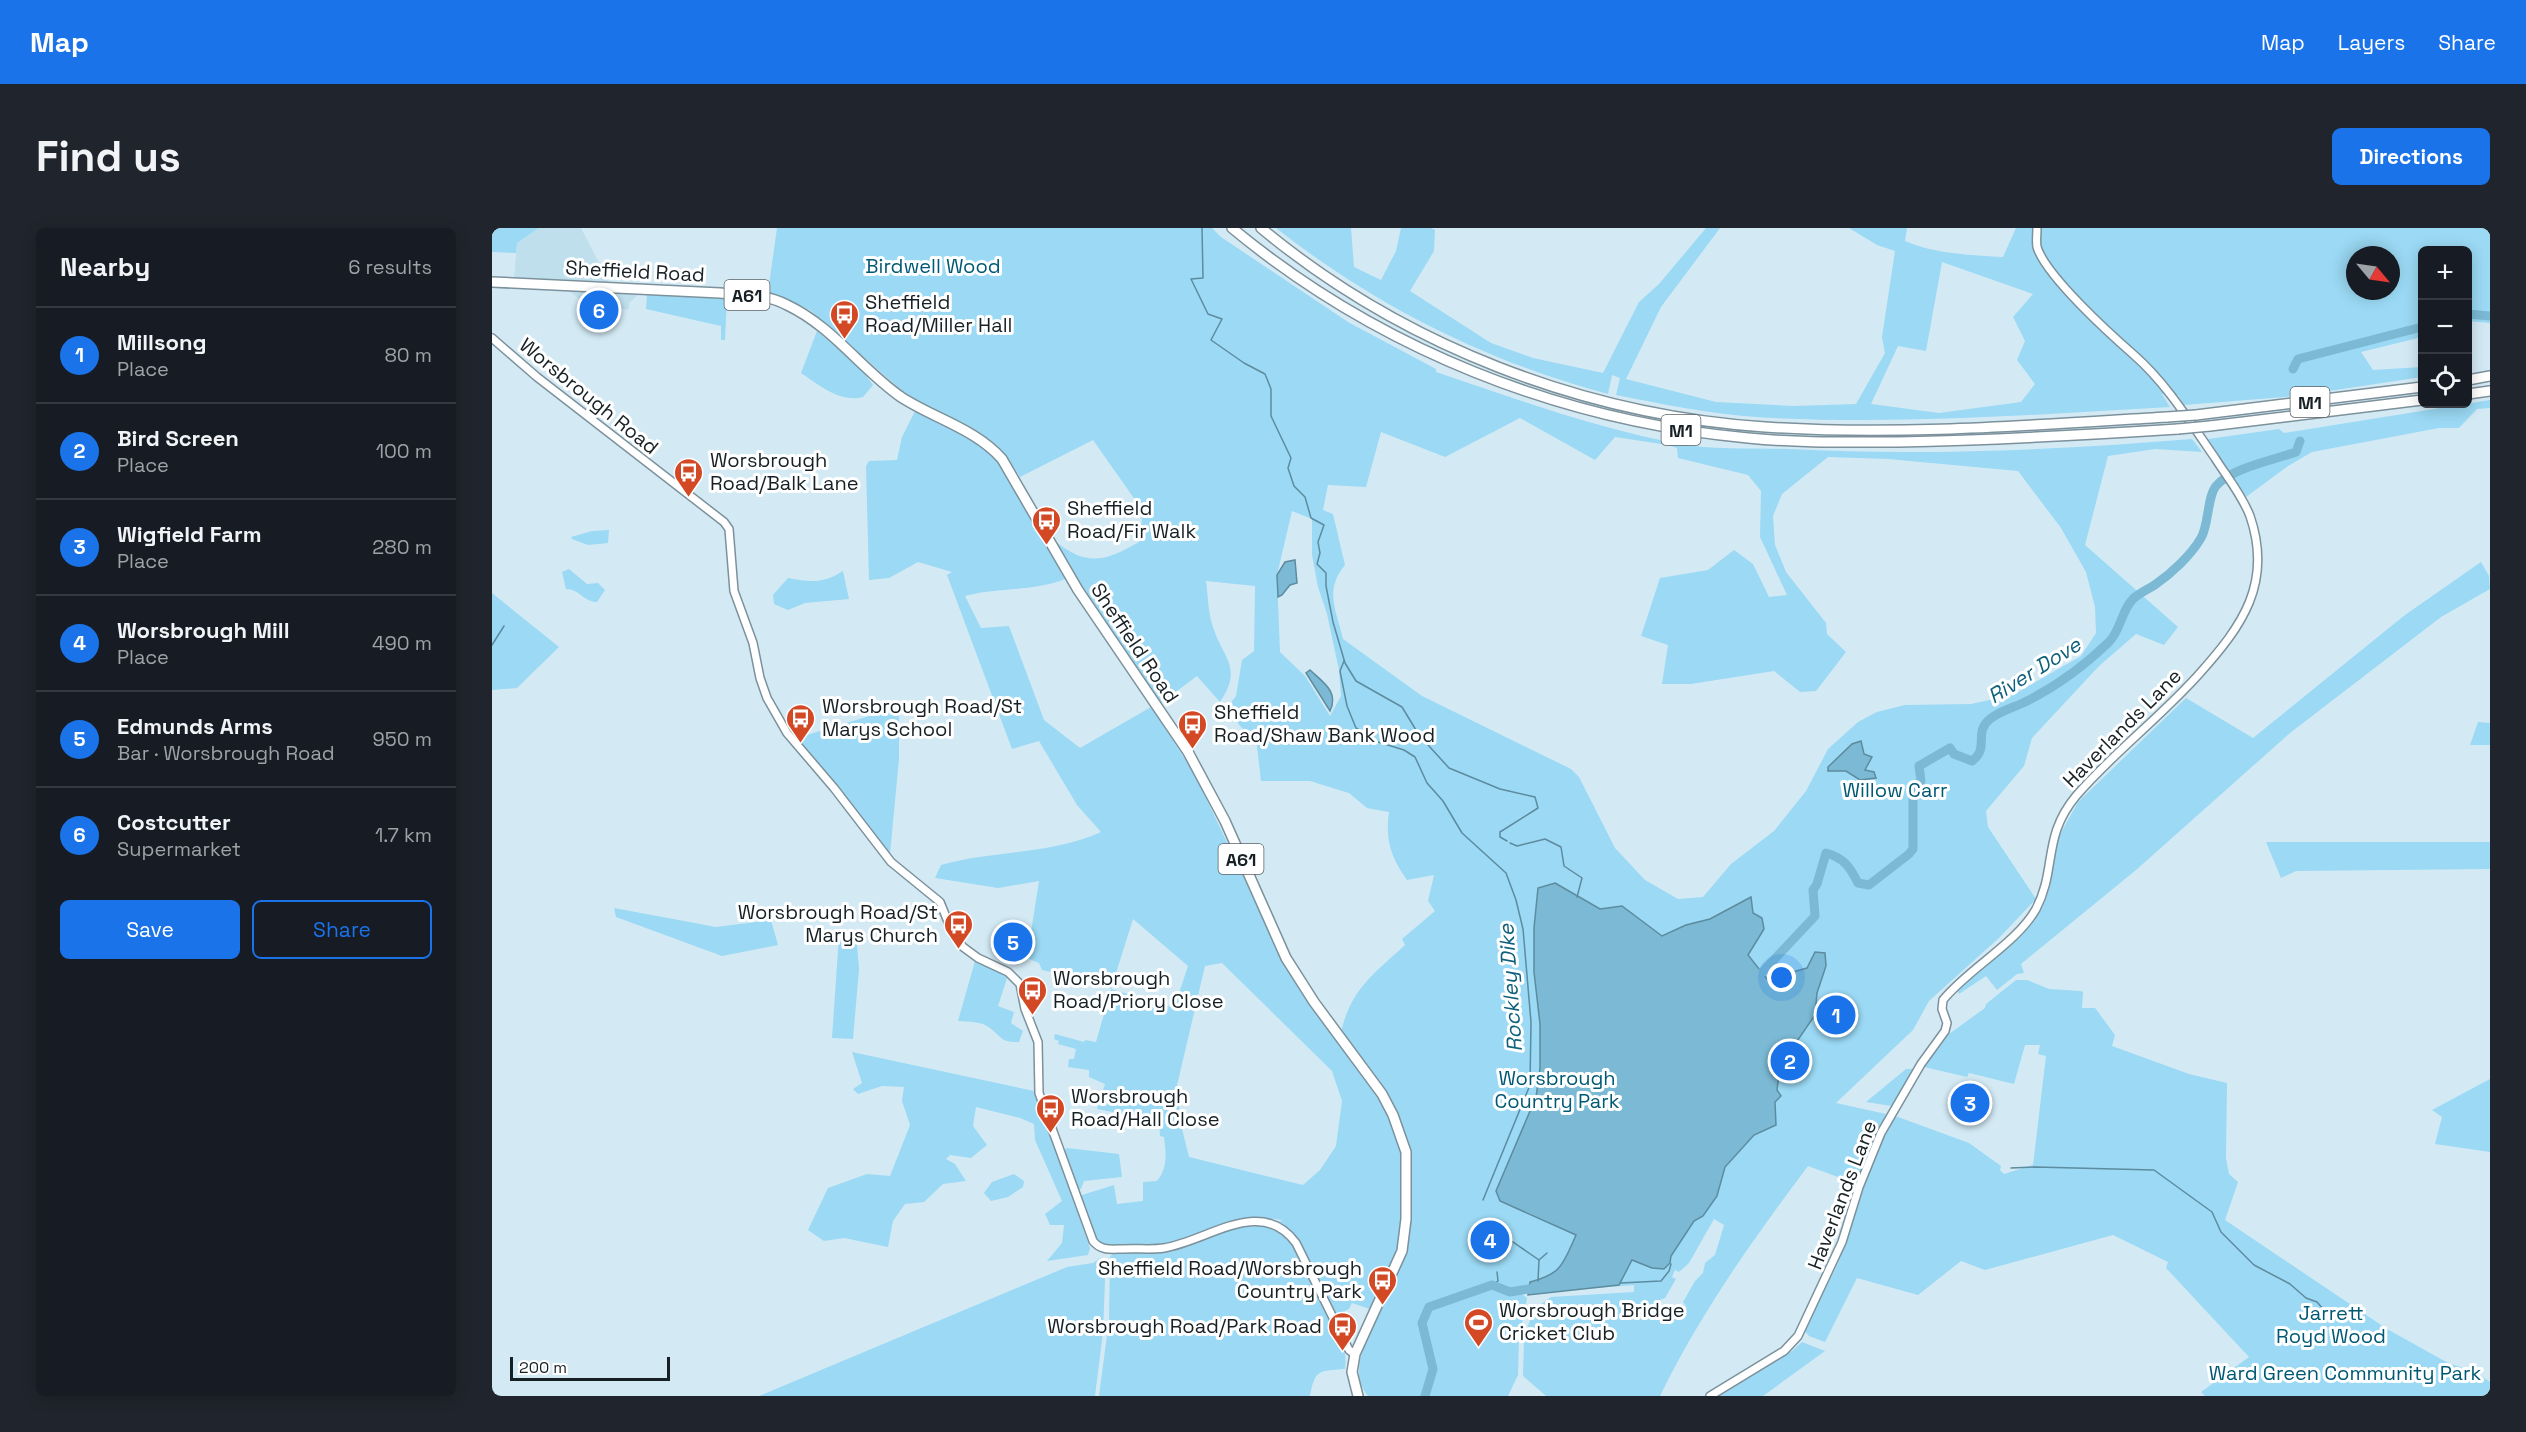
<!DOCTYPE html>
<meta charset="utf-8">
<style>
body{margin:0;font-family:"Space Grotesk",sans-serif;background:#20242c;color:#f1f3f6}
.controls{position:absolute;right:18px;top:18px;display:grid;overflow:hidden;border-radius:9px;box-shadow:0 3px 15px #0003}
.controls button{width:54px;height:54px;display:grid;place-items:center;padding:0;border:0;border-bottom:2px solid #363941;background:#171b24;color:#f1f3f6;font:30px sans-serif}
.compass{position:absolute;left:1854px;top:18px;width:54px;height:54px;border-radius:50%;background:#171b24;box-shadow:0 3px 15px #0003;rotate:119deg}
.scale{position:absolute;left:18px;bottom:15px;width:160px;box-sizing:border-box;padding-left:6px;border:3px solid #172024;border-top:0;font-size:16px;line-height:21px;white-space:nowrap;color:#172024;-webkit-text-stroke:4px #fff;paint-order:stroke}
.you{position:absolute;left:1290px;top:750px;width:21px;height:21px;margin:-15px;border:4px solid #fff;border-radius:50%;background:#1a73e8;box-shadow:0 0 0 9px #1a73e833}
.badge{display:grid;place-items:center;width:39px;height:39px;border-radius:50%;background:#1a73e8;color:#fff;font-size:20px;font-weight:700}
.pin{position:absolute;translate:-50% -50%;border:3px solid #fff;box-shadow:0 2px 6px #0006}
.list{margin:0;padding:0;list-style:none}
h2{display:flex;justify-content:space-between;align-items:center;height:78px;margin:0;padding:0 24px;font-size:26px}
h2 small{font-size:20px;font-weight:400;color:#9ea1a6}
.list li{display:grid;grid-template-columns:39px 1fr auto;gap:18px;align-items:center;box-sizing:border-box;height:96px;padding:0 24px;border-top:2px solid #363941}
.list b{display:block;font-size:22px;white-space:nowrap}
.list p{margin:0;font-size:20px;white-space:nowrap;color:#9ea1a6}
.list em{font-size:20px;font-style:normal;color:#9ea1a6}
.actions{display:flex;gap:12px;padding:18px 24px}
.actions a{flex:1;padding:14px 0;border:2px solid #1a73e8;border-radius:9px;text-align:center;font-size:21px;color:#1a73e8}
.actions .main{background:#1a73e8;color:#fff}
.icon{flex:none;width:33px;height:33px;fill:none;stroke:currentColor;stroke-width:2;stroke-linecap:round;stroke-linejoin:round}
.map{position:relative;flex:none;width:1998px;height:1168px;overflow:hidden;border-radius:9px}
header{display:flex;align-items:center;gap:36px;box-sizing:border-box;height:84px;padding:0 30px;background:#1a73e8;color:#fff}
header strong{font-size:28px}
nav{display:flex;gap:33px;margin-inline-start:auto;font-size:21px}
.intro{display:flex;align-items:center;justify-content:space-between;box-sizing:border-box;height:144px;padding:0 36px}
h1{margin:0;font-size:42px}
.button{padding:15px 27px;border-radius:9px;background:#1a73e8;color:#fff;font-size:21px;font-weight:700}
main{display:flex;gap:36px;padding:0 36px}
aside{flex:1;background:#171b24;border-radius:9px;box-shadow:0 3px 15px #0003}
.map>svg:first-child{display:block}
.built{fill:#bfdfed}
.green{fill:#9bd9f4;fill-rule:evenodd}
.water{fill:#7bb9d4;stroke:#5d8b9f;stroke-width:1.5}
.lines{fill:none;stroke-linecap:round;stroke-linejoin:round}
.stream{stroke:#5d8b9f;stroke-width:1.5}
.river{stroke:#7bb9d4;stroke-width:9}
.minor-casing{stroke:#7c919b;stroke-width:10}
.highway-casing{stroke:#7c919b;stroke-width:12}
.minor{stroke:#fff;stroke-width:7}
.highway{stroke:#fff;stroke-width:9}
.highway-bridge-casing{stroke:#7c919b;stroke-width:12;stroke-linecap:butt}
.highway-bridge{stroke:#fff;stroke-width:9}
.labels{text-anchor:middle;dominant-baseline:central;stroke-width:6;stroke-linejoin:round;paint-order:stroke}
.shield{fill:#fff;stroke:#5d6366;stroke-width:1.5}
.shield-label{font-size:18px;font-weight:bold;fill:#172024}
.park-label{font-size:20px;fill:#005974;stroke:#fff}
.street-label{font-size:20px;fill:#172024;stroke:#fff}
.poi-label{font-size:20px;fill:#172024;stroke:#fff;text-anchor:start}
.water-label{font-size:21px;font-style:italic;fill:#0e607b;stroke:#fff}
</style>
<header>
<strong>Map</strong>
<nav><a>Map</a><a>Layers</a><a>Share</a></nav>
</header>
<div class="intro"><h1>Find us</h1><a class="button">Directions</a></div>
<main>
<aside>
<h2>Nearby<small>6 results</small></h2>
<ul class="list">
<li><span class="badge">1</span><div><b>Millsong</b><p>Place</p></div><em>80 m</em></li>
<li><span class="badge">2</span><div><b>Bird Screen</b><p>Place</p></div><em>100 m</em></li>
<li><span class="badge">3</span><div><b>Wigfield Farm</b><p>Place</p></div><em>280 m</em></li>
<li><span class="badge">4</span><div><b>Worsbrough Mill</b><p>Place</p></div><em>490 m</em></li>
<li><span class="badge">5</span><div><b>Edmunds Arms</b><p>Bar · Worsbrough Road</p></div><em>950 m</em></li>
<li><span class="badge">6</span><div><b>Costcutter</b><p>Supermarket</p></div><em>1.7 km</em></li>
</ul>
<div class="actions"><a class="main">Save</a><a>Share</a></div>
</aside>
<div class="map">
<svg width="1998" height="1168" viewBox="0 0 1998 1168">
<rect width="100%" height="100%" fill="#d3eaf5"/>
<g class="built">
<polygon points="47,0 89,0 117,54 22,50 25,15"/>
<polygon points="76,62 147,66 137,75 137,81 121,82 120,97"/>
</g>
<g class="green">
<polygon points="0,0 47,0 25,15 24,25 0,24"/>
<path d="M285,0H720L729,9L856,94L944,141V144C1024,171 1105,201 1188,216C1220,222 1263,220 1296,221C1431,228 1566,222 1700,211L1710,224L1663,221L1616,228L1593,317L1686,399L1672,417L1644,406L1607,438L1540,510L1532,538L1494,583L1496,599L1544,671L1508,709L1437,773L1421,802L1344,875L1394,886L1365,956L1316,938C1261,1011 1208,1086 1168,1168H1054L1031,1148L1032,1111L1041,1082L1059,1069L1142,1064V1057L1030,1066L1035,1070L1027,1110L1026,1147L1016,1168H876C856,1144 874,1115 884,1090L878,1081L860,1075L857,1081L838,1090C846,1107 856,1121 853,1141C827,1143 823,1141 818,1168H607L617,1092L618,1029L622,1024L679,1022L749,999L770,998L791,992L768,990L745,993L673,1017L616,1018L603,1012L587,968L622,957L625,976L651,973V954L665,953C676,940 674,925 672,909L668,908L667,893L605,881L613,856L597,849V842L576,839L577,831H582L584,821L566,816L567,813L562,811L563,806L592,814L593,812L604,814L619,761L608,755L550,742L547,735L535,730L547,653L506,660L443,650L449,637C501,622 559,627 609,604L585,577L547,513L520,521L455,347L460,344L426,334L397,350L377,352L374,238L377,233L405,232L410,209L424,181L488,217L503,228L573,351C541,364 506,359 473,368L489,400L517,398L552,492L588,520L659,479L702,545L794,738L849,819C850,813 849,806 850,800C861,759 883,745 913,717L910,711L943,683L936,673L942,647L915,652C899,629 893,613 897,584L875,580L857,565L818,553H769L765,518L734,481L744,468L750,432L762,423L763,358L714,353C716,367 716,382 720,396C730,430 752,439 728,474L705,448L669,475L603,380L564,314C596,339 614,333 647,314L650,292L646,276L601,212L528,249L513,226L502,215L414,166L318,82L276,64ZM1028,190L1103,232L1123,209L1176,217L1185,220L1186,230L1256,247L1269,263L1268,309L1295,367L1277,369L1261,336L1242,322L1216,342L1168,350L1149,408L1176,417L1170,456H1199L1282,443L1308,464L1324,463L1354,424L1335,406L1334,395L1294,344L1283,317L1281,288L1290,266L1336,229L1396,231L1526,243L1569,300L1594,344L1603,379L1604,405L1589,428L1521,467L1479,476L1413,477L1385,484L1366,494L1336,521L1314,563L1282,603L1239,636L1211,669L1186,671L1153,652L1123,620L1087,549L1079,541L930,468L851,411C844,382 832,362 853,337L841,286L831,282L836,257L874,259L889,204L953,229ZM800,283L820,291V327L826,359L835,386L847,442L849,468L838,488L813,448L788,424L785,347ZM641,691L696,738L682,780L619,761ZM730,735L840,843L850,873L844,918L828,942L811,957L697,929L689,897L686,868L683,866L713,738ZM1222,991L1232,997L1223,1027L1213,1035L1211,1045L1203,1053L1191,1074L1195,1080L1187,1085L1168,1078L1165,1073L1173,1070L1184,1051L1180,1049L1183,1042L1187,1044L1197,1035Z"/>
<path d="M784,0H859L862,39L889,52L904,23L909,0H939L943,2L942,23L918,63L999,115L1041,130L1111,145L1147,74L1167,56L1214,0H1228L1169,79L1134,151L1224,174L1301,178L1364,176L1393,125L1390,109L1403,23L1385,17L1357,0H1415L1413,13C1443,26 1478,27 1511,29L1524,0H1998V95L1976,93V22H1930V109L1869,124L1881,142L1930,139V149L1804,168L1692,177L1686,167L1670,166L1678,179C1540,187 1402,197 1264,189C1217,186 1171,176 1124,167L1128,150L1120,147L1116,166C995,134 882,77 784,0ZM1863,27H1899V63H1863ZM1450,34L1541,66L1521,89L1533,113L1525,132L1543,156L1529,174L1447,185L1379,176L1406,118L1434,123Z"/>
<polygon points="155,67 235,71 233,112 229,112 229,98 154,81"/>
<path d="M325,103L369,141L381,157L371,169C348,175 327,157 309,145Z"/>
<polygon points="1998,172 1998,180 1985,181 1967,200 1947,200 1820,224 1796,238 1754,269 1716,211 1787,201 1792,205"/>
<polygon points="117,302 116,315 96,317 80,311 79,309 100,303"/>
<polygon points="1989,334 1997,348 1998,361 1949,389 1798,505 1644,642 1529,736 1532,745 1525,746 1505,762 1494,748 1467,766 1465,762 1543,692 1555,668 1566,610 1586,574 1694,470 1761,510 1913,387"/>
<path d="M77,341L95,356L106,355L113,362L105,374C92,374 87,361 74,361L70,344Z"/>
<path d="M351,343L357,371L313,375L296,382L282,376L281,367L296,350C319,354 331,356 351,343Z"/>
<polygon points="0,365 67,419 25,460 0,462"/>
<polygon points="407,479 407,531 398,626 305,510"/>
<polygon points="1986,494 1998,495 1998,517 1978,517"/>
<polygon points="1774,614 1998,614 1998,641 1804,643 1789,650"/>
<polygon points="122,680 224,699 279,692 286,717 230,728 124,689"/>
<polygon points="364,704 367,741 361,811 340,810 347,708"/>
<path d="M483,733L516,747L506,778L522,784L519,795L531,803L527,814C508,814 511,810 498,800C489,793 477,794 466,793Z"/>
<polygon points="1524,752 1535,752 1557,761 1589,763 1591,764 1590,780 1603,780 1623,807 1620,818 1697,846 1735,855 1734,930 1737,946 1746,954 1733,992 1895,1101 1956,1135 1984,1144 1998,1154 1998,1168 1713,1168 1709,1164 1757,1129 1674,1040 1676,1034 1621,1007 1493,1042 1469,1033 1426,1067 1365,1050 1333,1114 1317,1108 1313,1103 1346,1035 1380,934 1402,889 1406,889 1477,915 1509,938 1508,942 1512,946 1541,937 1554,828 1546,826 1548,817 1533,817 1522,856 1477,845 1475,849 1432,839 1457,806 1493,780 1494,776"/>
<polygon points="360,824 542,863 598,1020 596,1027 555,1033 570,1015 572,997 558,997 553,986 570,973 543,912 542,896 528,890 484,879 481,898 495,917 479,930 458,927 454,931 463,936 474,953 451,956 432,974 413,976 401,993 396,1019 352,1010 332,1013 316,1002 336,960 375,946 398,948 418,897 410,873 412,859 390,858 366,866 361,861 370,855"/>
<polygon points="1414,841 1421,841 1400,878 1374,874"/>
<polygon points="1998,851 1998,924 1943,916 1950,889 1940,882"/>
<polygon points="575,920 627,926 630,949 592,953 589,961 584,962 571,923"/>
<polygon points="522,946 532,953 531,959 516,969 499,973 492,965 500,954"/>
<polygon points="608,1030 612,1034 613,1053 611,1104 603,1168 267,1168 575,1039 601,1035"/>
<polygon points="1310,1114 1333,1123 1271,1168 1224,1168 1300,1123"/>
</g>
<g class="water">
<polygon points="803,332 805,355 798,357 790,367 786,369 785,347 793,334"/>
<path d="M818,442C832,455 847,464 838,483L814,445Z"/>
<polygon points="1369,513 1372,526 1380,529 1373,542 1382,544 1384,550 1368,552 1354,543 1336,543 1336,539 1360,516"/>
<path d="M1063,655L1108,681L1130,678L1170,708L1194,697L1218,691L1259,669L1261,685L1270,690L1272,701L1256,727L1275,751L1315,740L1323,724L1333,725L1334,738L1325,765L1323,787L1288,838L1285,862L1289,868L1283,874L1284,897L1262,907L1233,939L1225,968L1211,988L1202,993L1179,1028L1178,1035L1172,1041L1160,1040L1140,1032L1127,1057L1036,1067L1038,1054C1070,1046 1071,1036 1084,1007L1008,973L1004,963L1044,869L1048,840V796L1042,744V700L1046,660Z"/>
</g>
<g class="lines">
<g class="stream">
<polyline points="710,0 711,50 699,51 716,86 730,91 719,112 752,135 773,146 779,161 779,188 799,230 796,240 802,258 813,269 819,290 832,297 826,314 828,325 825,336 834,345 834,358 841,394 853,435 864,453 910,479 927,507 957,540 1008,561 1043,569 1046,580 1008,604 1008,609 1015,613"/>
<polyline points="0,417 12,398"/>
<polyline points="852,433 848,443 855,478 864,500 886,514 912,522 923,529 935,555 951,573 970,605 1014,645 1024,672 1031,701 1039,794 1038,857 991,972"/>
<polyline points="1018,615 1025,618 1053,611 1069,619 1072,638 1090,650 1085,669"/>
<polyline points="1519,940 1543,939 1662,942 1720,984 1729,1004 1762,1037 1798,1056 1814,1070 1825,1074 1832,1082 1844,1089"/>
<polyline points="1018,1012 1047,1032 1046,1053"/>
<polyline points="1047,1032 1055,1025"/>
<polyline points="1128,1055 1169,1053 1177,1043 1179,1036"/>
<polyline points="1000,1057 1006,1053 1005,1044"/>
</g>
<g class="river">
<polyline points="1976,86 1998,88"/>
<polyline points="1801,141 1806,131 1930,99"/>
<path d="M1263,752L1323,688L1321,662L1325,656L1334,625C1352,630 1358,639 1366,655L1377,657L1417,626L1421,621V565L1429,553L1427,538L1458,520L1462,526L1480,533C1498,520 1481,504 1498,491C1508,483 1520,480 1531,475C1562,460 1592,438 1617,414C1629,402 1629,383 1641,371C1647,365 1657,361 1664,356C1680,345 1699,327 1709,310C1717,297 1715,269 1724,258C1739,240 1782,232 1804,224L1808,213"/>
<polyline points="933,1168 941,1141 930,1095 937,1079 1000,1057 1018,1064 1049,1059"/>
</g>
<defs>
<g id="minor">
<path d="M0,110L45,149L232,294L237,301L242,363L261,415L268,450L275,470L295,505L342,560L399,634L448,674L461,706L471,719L486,730L516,744L528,756L533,781L546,814L547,865L601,1013C609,1023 619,1021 631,1021C644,1020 659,1022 672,1020C716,1013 769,967 804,1015L857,1122L863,1126"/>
<path d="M1218,1168L1292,1123L1306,1108L1350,1014L1367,959L1389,905L1429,836L1453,803L1455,795L1450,781L1451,772C1476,741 1525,715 1544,681C1565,641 1550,609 1584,568C1622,524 1669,489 1708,445C1750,398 1781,355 1758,288C1750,267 1735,249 1723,230C1698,194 1675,156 1642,127C1618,106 1554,48 1545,19C1544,13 1545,6 1545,0"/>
</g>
<g id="highway">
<path d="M740,0C886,121 1068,193 1256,210C1306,215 1356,214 1406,214C1500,212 1593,207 1686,201"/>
<path d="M769,0C910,117 1091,187 1273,199C1406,208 1542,197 1675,189"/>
<path d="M0,54L228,65C250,67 275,66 295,77C340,98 369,141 409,169C441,190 484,201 510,231L586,362L696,524L733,593L794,730L822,774L890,866L901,887L914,924V991L910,1023L863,1126L860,1144L866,1168"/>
<polyline points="1976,152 1998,148"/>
<polyline points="1976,166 1998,163"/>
<polyline points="1704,187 1930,159"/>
<polyline points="1718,198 1930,172"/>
</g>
</defs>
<use href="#minor" class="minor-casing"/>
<use href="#highway" class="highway-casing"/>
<use href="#minor" class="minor"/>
<use href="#highway" class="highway"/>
<defs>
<g id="highway-bridge">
<polyline points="1675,189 1704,187"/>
<polyline points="1686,201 1718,198"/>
</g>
</defs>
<use href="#highway-bridge" class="highway-bridge-casing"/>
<use href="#highway-bridge" class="highway-bridge"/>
</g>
<defs>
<symbol id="bus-pin" viewBox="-11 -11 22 30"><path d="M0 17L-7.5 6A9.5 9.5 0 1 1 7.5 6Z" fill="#d34925" stroke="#fff"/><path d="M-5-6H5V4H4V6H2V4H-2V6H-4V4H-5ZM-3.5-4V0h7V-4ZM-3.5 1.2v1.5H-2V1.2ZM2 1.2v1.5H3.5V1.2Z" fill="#fff"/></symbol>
<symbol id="stadium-pin" viewBox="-11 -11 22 30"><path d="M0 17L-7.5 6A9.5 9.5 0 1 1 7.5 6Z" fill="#d34925" stroke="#fff"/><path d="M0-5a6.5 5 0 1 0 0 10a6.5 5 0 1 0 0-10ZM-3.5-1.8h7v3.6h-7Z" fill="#fff"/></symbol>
</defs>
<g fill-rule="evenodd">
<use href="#bus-pin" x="336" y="70" width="33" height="45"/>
<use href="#bus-pin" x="180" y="228" width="33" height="45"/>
<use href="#bus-pin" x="538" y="276" width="33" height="45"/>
<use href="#bus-pin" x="292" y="474" width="33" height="45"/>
<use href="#bus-pin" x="684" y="480" width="33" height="45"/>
<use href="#bus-pin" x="450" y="680" width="33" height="45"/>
<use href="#bus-pin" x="524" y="746" width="33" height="45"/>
<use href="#bus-pin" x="542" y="864" width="33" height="45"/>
<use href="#bus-pin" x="874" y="1036" width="33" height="45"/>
<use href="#stadium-pin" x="970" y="1078" width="33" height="45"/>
<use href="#bus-pin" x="834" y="1082" width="33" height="45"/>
</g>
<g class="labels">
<g class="shield">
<rect x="232.5" y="52" width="45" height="30" rx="4.5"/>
<rect x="1798.5" y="159" width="39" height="30" rx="4.5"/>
<rect x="1169.5" y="187" width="39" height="30" rx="4.5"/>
<rect x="726.5" y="616" width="45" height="30" rx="4.5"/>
</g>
<g class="shield-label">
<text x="255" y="67">A61</text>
<text x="1818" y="174">M1</text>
<text x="1189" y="202">M1</text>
<text x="749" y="631">A61</text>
</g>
<g class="park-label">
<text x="441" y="38">Birdwell Wood</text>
<text x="1403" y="562">Willow Carr</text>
<text x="1065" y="850">Worsbrough<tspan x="1065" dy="23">Country Park</tspan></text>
<text x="1839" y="1085">Jarrett<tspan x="1839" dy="23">Royd Wood</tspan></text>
<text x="1853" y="1145">Ward Green Community Park</text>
</g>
<g class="street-label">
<text transform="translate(143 43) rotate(3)">Sheffield Road</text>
<text transform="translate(97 168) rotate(39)">Worsbrough Road</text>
<text transform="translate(643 415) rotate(56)">Sheffield Road</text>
<text transform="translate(1630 500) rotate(-45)">Haverlands Lane</text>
<text transform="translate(1350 967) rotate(-69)">Haverlands Lane</text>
</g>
<g class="poi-label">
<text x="373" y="74">Sheffield<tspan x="373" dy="23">Road/Miller Hall</tspan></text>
<text x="218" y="232">Worsbrough<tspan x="218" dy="23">Road/Balk Lane</tspan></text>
<text x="575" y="280">Sheffield<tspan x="575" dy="23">Road/Fir Walk</tspan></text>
<text x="330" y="478">Worsbrough Road/St<tspan x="330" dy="23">Marys School</tspan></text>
<text x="722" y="484">Sheffield<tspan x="722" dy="23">Road/Shaw Bank Wood</tspan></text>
<text x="446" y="684" text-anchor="end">Worsbrough Road/St<tspan x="446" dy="23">Marys Church</tspan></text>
<text x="561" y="750">Worsbrough<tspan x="561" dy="23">Road/Priory Close</tspan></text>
<text x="579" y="868">Worsbrough<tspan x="579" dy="23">Road/Hall Close</tspan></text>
<text x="870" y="1040" text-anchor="end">Sheffield Road/Worsbrough<tspan x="870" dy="23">Country Park</tspan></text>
<text x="1007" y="1082">Worsbrough Bridge<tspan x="1007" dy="23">Cricket Club</tspan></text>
<text x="830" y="1098" text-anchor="end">Worsbrough Road/Park Road</text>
</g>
<g class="water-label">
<text transform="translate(1542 442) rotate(-32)">River Dove</text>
<text transform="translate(1018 760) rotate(-94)">Rockley Dike</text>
</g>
</g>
</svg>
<div class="controls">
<button>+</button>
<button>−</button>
<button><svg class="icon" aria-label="locate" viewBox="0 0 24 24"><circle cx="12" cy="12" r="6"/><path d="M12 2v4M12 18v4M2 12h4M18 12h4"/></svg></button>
</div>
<svg class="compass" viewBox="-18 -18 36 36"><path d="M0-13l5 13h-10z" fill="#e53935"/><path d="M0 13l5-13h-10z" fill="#9ea1a6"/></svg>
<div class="scale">200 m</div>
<div class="you"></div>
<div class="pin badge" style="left:1344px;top:787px">1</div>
<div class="pin badge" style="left:1298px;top:833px">2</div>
<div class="pin badge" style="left:1478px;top:875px">3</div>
<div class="pin badge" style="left:998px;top:1012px">4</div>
<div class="pin badge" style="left:521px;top:714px">5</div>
<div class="pin badge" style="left:107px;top:82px">6</div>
</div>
</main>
